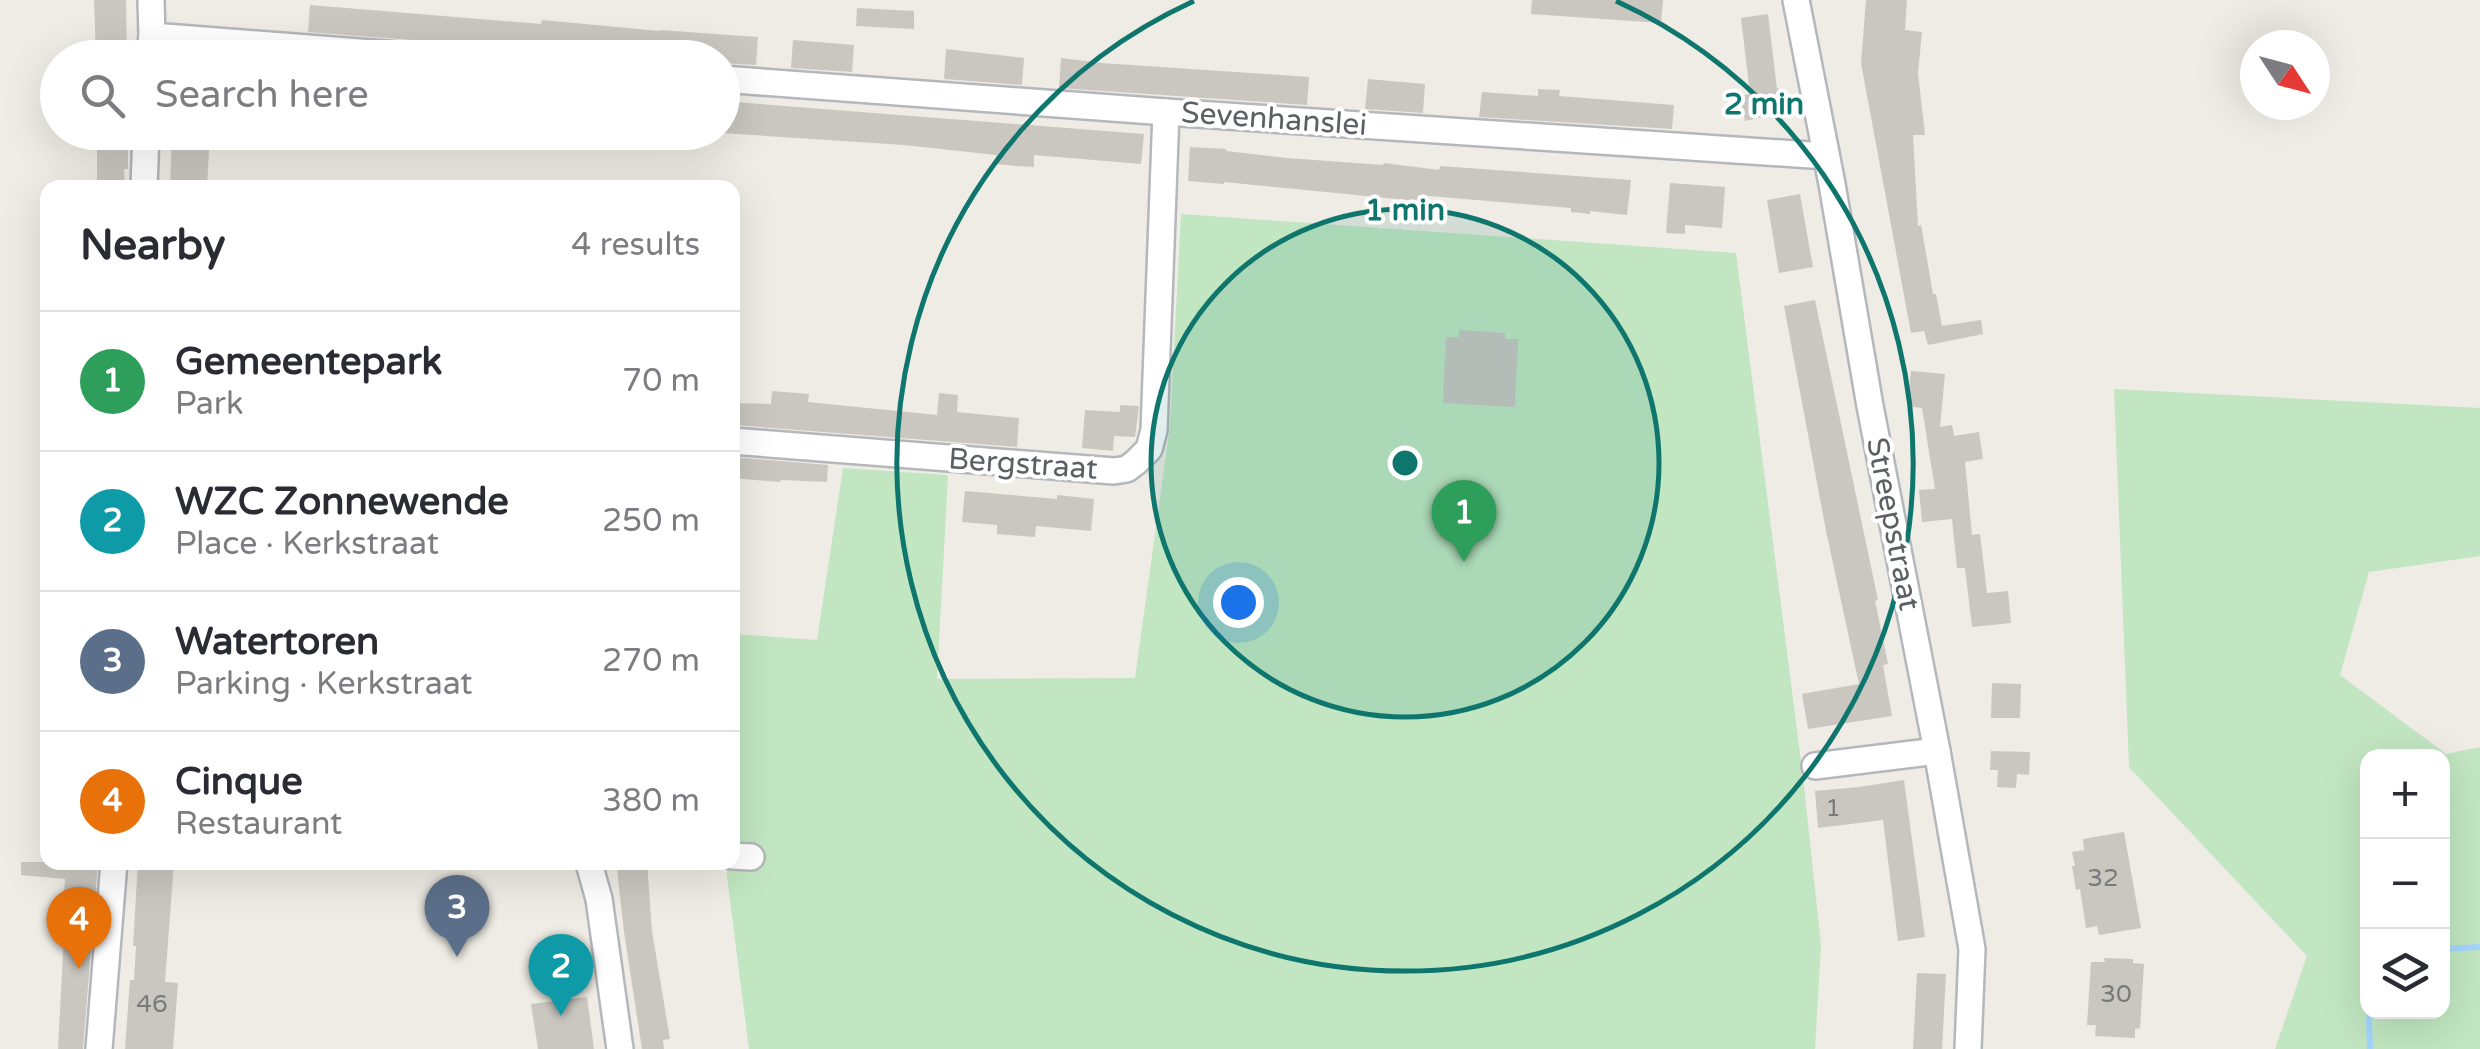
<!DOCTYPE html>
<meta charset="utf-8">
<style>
body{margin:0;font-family:"Varela Round",sans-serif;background:#f2f2f3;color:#2b2b33}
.controls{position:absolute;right:30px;bottom:30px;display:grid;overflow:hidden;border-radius:20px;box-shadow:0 10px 40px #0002}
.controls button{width:90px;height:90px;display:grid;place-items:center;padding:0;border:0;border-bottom:2px solid #e1e1e2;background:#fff;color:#2b2b33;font:50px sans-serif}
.compass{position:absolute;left:2240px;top:30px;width:90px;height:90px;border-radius:50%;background:#fff;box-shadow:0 10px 40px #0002;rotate:126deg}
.you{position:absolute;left:1238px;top:602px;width:35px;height:35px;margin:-25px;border:8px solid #fff;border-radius:50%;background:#1a73e8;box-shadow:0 0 0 15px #1a73e833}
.badge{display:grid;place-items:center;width:65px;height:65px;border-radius:50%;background:#ea580c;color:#fff;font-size:32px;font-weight:700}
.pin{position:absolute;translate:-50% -82px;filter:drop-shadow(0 2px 5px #0008)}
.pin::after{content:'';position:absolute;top:52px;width:35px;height:30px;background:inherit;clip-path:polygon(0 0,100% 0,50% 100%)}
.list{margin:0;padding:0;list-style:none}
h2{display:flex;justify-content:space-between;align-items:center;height:130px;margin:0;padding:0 40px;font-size:42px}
h2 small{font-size:32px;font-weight:400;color:#7c7c81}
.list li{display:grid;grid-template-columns:65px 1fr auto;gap:30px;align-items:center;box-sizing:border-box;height:140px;padding:0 40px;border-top:2px solid #e1e1e2}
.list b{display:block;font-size:38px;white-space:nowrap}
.list p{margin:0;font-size:32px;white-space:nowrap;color:#7c7c81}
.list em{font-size:32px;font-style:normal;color:#7c7c81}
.icon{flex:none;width:55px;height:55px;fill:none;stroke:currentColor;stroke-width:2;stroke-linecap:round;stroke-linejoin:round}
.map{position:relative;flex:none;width:2480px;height:1049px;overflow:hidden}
.search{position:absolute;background:#fff;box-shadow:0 10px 40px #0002;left:40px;top:40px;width:700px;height:110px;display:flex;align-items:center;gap:25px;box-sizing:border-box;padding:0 35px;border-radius:55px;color:#7c7c81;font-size:38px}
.panel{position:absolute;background:#fff;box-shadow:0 10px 40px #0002;left:40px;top:180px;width:700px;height:690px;border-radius:20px}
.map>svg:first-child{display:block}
.green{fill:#c1e6c1;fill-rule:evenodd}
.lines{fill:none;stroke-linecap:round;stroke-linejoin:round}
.stream{stroke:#a5d6fe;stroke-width:6}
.building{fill:#cac7c1}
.minor-casing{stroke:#b4b7bb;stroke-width:30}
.minor{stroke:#fff;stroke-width:25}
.ring{fill:none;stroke:#0f766e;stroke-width:5}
.labels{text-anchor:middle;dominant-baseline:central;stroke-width:8;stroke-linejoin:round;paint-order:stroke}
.number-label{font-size:25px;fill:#787a7b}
.street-label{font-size:30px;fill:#5c6064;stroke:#fff}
.centre{fill:#0f766e;stroke:#fff;stroke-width:5}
.ring-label{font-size:30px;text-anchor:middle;font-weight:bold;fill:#0f766e;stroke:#fff;stroke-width:8;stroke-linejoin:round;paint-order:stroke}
</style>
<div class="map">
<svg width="2480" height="1049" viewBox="0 0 2480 1049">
<rect width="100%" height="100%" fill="#eeece4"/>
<g class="green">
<polygon points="1181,214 1736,253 1803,777 1821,945 1815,1049 749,1049 727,877 727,863 732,862 734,634 817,640 843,468 948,475 937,679 1135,678 1170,426"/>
<path d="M2114,389L2480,408V556L2369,572L2340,675L2446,754L2480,747V1049H2275L2307,956L2129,767ZM2442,756V1012H2368V756Z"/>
</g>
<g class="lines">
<g class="stream">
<polyline points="2442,949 2480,947"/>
<polyline points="2370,1049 2369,1019 2372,1012"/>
</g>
</g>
<g class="building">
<polygon points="94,0 126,0 127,58 96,58"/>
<polygon points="1532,0 1663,0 1661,23 1531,14"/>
<polygon points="1866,0 1907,0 1905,30 1922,32 1918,73 1925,135 1913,135 1918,226 1921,225 1933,294 1936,294 1942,326 1981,320 1983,334 1928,345 1924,331 1911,333 1861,63"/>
<polygon points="310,5 541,24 542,20 659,31 659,30 758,37 756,65 722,63 722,58 584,58 523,52 522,54 450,48 438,42 308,32"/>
<polygon points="857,8 914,11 914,29 856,26"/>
<polygon points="1768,14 1777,89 1779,88 1784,112 1745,121 1740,96 1750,94 1741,18"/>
<polygon points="793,40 854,45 852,72 791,68"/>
<polygon points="946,49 1024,58 1022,85 944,79"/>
<polygon points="1061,58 1102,63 1309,77 1307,105 1059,88"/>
<polygon points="1368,79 1425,84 1423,113 1365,109"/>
<polygon points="1538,89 1560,90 1559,96 1674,105 1672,129 1479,117 1482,92 1538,96"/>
<polygon points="722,101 1144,134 1141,164 1034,155 1034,167 1016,166 996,164 996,155 904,145 722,133"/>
<polygon points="97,132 128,132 128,169 124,169 125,188 97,188"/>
<polygon points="172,132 210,132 207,188 170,188"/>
<polygon points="1190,147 1226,149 1226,151 1287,158 1383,165 1384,163 1439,170 1440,166 1631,180 1627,215 1590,211 1590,214 1571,212 1571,208 1418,195 1417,201 1224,182 1224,184 1188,181"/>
<polygon points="1670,183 1725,187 1722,228 1685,225 1685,234 1666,233"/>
<polygon points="1800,194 1813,267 1779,273 1767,200"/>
<polygon points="1815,300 1878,600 1875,601 1888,664 1883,665 1892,716 1808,729 1802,694 1859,684 1826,531 1784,306"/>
<polygon points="1459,330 1505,333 1505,339 1518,339 1515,407 1443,403 1446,337 1459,337"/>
<polygon points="1911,371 1945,374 1940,427 1952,425 1954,436 1979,432 1983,459 1965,462 1972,535 1980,534 1987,593 2008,591 2011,623 1972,627 1965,568 1957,568 1952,519 1922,522 1919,490 1935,489 1922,408 1907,406"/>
<polygon points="772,391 809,394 808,402 937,415 939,393 958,395 957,412 1019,418 1017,447 734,425 735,403 771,404"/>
<polygon points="1120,405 1139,406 1135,437 1114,436 1113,451 1082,448 1085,410 1120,412"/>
<polygon points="732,457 828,465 827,482 781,480 780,482 732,478"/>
<polygon points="965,491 1057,499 1057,495 1094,499 1091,531 1036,526 1035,537 997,534 997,525 962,522"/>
<polygon points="1992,683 2021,684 2020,718 1991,718"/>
<polygon points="1991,751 2030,752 2029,775 2017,774 2016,788 1997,787 1998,770 1990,770"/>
<polygon points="1904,780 1925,937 1898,941 1883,820 1818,828 1815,791 1859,787"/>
<polygon points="2124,832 2141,928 2099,935 2097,926 2086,928 2080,889 2076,890 2072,866 2075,866 2072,852 2084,850 2083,839"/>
<polygon points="21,862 98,862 83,1049 58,1049 64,934 61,934 65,879 21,875"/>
<polygon points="138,862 174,862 165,982 178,983 173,1049 125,1049 130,980 134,980 136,946 133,946"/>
<polygon points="647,862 652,931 670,1039 663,1040 664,1049 642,1049 624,932 618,879 617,864"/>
<polygon points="2104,958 2133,959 2133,963 2144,964 2140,1028 2135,1029 2135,1038 2095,1036 2096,1025 2087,1025 2091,962 2105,962"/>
<polygon points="1917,973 1946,974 1942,1049 1913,1049"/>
<polygon points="587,997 594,1049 538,1049 531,1004"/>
</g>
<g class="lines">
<defs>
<g id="minor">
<polyline points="1796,0 1832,184 1870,406 1937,751 1972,949 1968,1049"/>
<polyline points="152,36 437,58"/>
<polyline points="149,58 152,36 151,0"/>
<polyline points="722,79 1166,112 1811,155 1826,155"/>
<polyline points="144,188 146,132"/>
<polyline points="732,441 1114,471 1127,469 1136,462 1149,449 1154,430 1166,112"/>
<polyline points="1815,766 1937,751"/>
<polyline points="732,856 751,857"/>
<polyline points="590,867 599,899 620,1049"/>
<polyline points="99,1049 114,862"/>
</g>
</defs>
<use href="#minor" class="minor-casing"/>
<use href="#minor" class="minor"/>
</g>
<circle cx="1405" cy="463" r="254" fill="#0f766e" fill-opacity=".12"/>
<g class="ring">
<circle cx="1405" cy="463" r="254"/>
<path d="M1616 1A508 508 0 1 1 1194 1"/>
</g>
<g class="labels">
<g class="number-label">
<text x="1833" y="808">1</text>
<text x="2103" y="878">32</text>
<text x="2116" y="994">30</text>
<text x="152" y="1004">46</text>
</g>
<g class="street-label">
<text transform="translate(1274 119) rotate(4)">Sevenhanslei</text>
<text transform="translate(1023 464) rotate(4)">Bergstraat</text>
<text transform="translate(1893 524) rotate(79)">Streepstraat</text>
</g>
</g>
<circle cx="1405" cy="463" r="15" class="centre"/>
<g class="ring-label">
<text x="1764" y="114">2 min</text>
<text x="1405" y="220">1 min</text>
</g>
</svg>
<div class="controls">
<button>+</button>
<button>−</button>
<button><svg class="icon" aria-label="layers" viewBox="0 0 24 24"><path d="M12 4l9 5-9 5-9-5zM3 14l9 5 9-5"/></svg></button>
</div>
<svg class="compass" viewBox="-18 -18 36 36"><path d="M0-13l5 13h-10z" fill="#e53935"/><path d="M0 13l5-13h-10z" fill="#7c7c81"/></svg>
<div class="you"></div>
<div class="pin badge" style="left:1464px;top:562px;background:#2e9e5b">1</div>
<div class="pin badge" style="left:561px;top:1016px;background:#0f9aa8">2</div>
<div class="pin badge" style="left:457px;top:957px;background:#5c6f8a">3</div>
<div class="pin badge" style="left:79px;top:969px;background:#e8710a">4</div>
<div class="search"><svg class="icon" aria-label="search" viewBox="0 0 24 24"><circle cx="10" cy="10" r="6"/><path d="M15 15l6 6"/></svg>Search here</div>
<section class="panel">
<h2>Nearby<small>4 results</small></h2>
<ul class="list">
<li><span class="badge" style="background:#2e9e5b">1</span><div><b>Gemeentepark</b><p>Park</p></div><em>70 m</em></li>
<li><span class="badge" style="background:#0f9aa8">2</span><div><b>WZC Zonnewende</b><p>Place · Kerkstraat</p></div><em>250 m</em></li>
<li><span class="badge" style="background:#5c6f8a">3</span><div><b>Watertoren</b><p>Parking · Kerkstraat</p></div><em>270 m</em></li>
<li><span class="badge" style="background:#e8710a">4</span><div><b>Cinque</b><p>Restaurant</p></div><em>380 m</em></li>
</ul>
</section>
</div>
